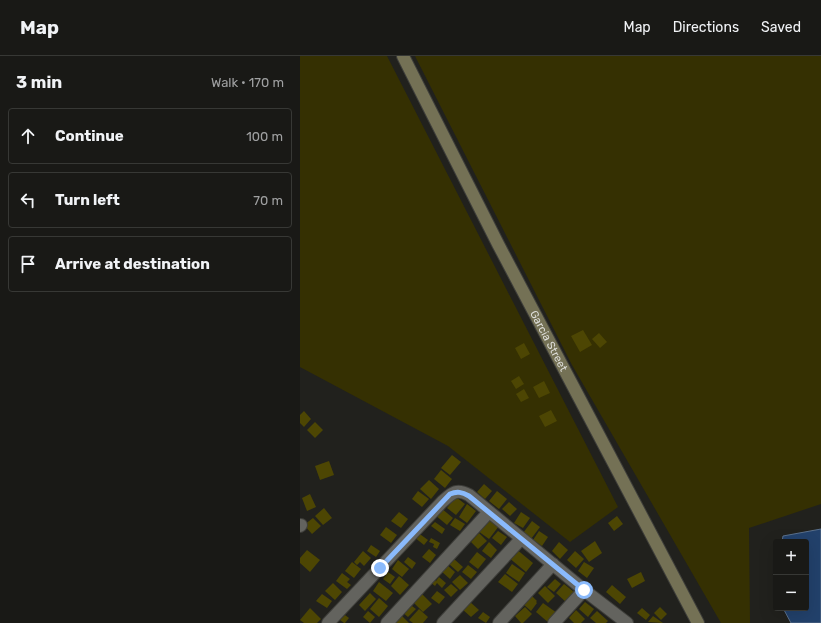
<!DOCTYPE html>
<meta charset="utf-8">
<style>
body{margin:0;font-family:Rubik,sans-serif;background:#262623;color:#f1f3f6}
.controls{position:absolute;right:12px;bottom:12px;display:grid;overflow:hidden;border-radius:4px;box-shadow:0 4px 16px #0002}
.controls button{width:36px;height:36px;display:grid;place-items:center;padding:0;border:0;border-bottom:1px solid #373835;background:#191916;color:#f1f3f6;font:20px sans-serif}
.stop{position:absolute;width:12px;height:12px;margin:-9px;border:3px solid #8abafc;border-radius:50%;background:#fff}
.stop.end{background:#8abafc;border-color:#fff;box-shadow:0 1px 4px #0008}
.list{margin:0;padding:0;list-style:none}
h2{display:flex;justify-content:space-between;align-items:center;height:52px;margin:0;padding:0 16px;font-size:17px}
h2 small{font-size:13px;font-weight:400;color:#9fa0a1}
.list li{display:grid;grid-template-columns:26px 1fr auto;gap:12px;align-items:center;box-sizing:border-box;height:56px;margin:0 8px 8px;padding:0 8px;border:1px solid #373835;border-radius:4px}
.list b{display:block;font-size:15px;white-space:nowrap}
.list em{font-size:13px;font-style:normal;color:#9fa0a1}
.icon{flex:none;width:22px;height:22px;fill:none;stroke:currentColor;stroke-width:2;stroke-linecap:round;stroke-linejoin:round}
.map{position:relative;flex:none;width:521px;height:567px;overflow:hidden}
header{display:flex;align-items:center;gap:24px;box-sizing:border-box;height:56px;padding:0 20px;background:#191916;border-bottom:1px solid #373835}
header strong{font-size:19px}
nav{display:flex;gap:22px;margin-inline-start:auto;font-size:14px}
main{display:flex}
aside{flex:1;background:#191916}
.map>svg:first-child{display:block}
.green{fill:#353002}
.water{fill:#22416b;stroke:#5a708c}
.building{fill:#4d4603}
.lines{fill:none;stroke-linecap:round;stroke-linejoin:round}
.street-casing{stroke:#3e3e3a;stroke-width:14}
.secondary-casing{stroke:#3e3e3a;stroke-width:14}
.street{stroke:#63635e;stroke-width:12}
.secondary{stroke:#747155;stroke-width:12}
.route{stroke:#8abafc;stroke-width:5}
.labels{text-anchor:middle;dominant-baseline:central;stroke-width:3.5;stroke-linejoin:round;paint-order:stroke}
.street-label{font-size:11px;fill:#dededa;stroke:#181813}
</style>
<header>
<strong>Map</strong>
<nav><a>Map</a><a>Directions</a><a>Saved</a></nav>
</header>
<main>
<aside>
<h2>3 min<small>Walk · 170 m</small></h2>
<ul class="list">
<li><svg class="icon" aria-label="ahead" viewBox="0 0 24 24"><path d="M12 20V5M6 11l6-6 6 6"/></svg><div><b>Continue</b></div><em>100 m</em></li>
<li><svg class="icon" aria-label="left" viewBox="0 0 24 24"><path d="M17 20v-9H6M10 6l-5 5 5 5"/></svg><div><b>Turn left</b></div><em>70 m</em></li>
<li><svg class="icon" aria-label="arrive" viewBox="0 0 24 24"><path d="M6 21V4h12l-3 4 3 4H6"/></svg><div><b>Arrive at destination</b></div></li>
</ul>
</aside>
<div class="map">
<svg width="521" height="567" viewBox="0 0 521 567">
<rect width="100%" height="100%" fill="#21211d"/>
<g class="green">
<polygon points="0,0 87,0 318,451 270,486 148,390 0,311"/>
<polygon points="115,0 521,0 521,448 449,472 450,567 421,567 272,309"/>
</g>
<polygon class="water" points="521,473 521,567 491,567 483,552 506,552 506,486 482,486 483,480"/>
<g class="building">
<polygon points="283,274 292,289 280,296 271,280"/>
<polygon points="299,277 307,286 300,292 292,283"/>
<polygon points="224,287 230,298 221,303 215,292"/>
<polygon points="219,320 224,328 216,333 211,325"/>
<polygon points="244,325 250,337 239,342 233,331"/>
<polygon points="224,333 229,342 221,346 216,338"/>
<polygon points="251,354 257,365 245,371 239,360"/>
<polygon points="4,355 11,363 4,371 0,367 0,359"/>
<polygon points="15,366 23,374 15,382 7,374"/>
<polygon points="152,399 161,406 150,419 141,412"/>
<polygon points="29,405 34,419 20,424 15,410"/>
<polygon points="141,414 152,423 145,432 134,423"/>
<polygon points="129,424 139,433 131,443 120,433"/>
<polygon points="184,428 192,435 185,443 177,436"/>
<polygon points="118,435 129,443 122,451 112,443"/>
<polygon points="197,435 207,443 199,453 189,445"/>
<polygon points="10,438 16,451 7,455 2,442"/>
<polygon points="156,441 165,448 156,459 147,452"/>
<polygon points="209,446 217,453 210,460 202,453"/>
<polygon points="167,448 176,455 167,467 159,461"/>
<polygon points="24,452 32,462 23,469 15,460"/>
<polygon points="141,452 153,462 147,469 135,459"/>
<polygon points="99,456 108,463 101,472 91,465"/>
<polygon points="221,456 230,462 223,472 214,467"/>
<polygon points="317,460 323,468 314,475 308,467"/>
<polygon points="13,462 21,470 12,478 4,469"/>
<polygon points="155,462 165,468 160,475 150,469"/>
<polygon points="188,462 199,470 189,483 178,475"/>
<polygon points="232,465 240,471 231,483 223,477"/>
<polygon points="135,466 145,473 142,478 131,470"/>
<polygon points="86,471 97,479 91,487 80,479"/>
<polygon points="198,475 207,481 201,489 192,482"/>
<polygon points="239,475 248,481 242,490 233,484"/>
<polygon points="117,476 128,484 124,489 114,481"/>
<polygon points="179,477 187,485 178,493 171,486"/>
<polygon points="131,482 140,487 137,493 133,491 134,488 129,486"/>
<polygon points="295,485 302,497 289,506 281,495"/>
<polygon points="189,486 197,494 191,502 182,495"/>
<polygon points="259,486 268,494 260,503 252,495"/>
<polygon points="71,489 80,495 76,501 67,495"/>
<polygon points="215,492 233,507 226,516 208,501"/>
<polygon points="129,493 136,499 130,507 122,501"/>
<polygon points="7,494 20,504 10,516 0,507 0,502"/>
<polygon points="63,495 71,502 64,510 60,506 57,509 54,506"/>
<polygon points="275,495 284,503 276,512 267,504"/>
<polygon points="177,496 186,503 178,513 169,506"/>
<polygon points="108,501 116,507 112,513 104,506"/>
<polygon points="154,503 163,511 158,516 149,508"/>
<polygon points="98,504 109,513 102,521 92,513"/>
<polygon points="52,506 61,513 54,522 45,515"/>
<polygon points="284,506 294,512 287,522 278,515"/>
<polygon points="212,508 225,517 219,526 206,517"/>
<polygon points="147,509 155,516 150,523 141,515"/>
<polygon points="168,509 177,516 171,523 162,516"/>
<polygon points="88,516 95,521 90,528 83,523"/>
<polygon points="341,516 345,525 332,532 327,523"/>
<polygon points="42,517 50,523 47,526 51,529 47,533 36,525"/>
<polygon points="205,518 218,528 212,536 198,526"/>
<polygon points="160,519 168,527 160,534 152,526"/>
<polygon points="99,520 109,529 100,539 91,530"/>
<polygon points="139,521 146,527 142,532 137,527 135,530 130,526 133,523 136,525"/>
<polygon points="255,523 261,528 254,536 247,531"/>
<polygon points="79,526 93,537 86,545 73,535"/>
<polygon points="33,527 42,536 35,544 25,535"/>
<polygon points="151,528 158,534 151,541 144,534"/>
<polygon points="264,528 274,536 266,546 256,537"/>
<polygon points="312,529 326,541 320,548 306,536"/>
<polygon points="245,530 255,540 248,547 238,537"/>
<polygon points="137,535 145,541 139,548 131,542"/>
<polygon points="120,536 132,548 123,556 111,544"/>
<polygon points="70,537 76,543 65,555 59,549"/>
<polygon points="22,538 32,545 27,552 16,545"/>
<polygon points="231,539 237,545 236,546 237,547 231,555 223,548"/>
<polygon points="79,542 88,550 79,561 70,553"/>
<polygon points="169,545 179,554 171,561 162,553"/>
<polygon points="285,546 294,553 288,561 279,553"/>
<polygon points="243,547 257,557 249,567 236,556"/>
<polygon points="108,550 110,552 112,550 116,553 108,561 102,556"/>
<polygon points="225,551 232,558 223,567 221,567 215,560"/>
<polygon points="360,551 367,558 361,564 354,557"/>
<polygon points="10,552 21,563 17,567 4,567 0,564"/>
<polygon points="342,552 350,559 346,564 337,557"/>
<polygon points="119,553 128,561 123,567 113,567 109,564"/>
<polygon points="276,554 285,563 281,567 274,567 269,562"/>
<polygon points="68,555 75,561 70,567 63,561"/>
<polygon points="297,555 308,565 306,567 296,567 290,562"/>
<polygon points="183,556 190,561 186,567 178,562"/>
<polygon points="45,559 49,562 45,567 44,567 40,564"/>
<polygon points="101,559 109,567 95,567"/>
<polygon points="353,560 363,567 348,566"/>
</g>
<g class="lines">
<defs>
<g id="street">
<polyline points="0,470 1,469"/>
<path d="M28,567L142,446C152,437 156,432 169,439L284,534L327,567"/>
<polyline points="87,567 189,456"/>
<polyline points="143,567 221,483"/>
<polyline points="199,567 253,508"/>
<polyline points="254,567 284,534"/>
</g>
<g id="secondary">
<path id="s1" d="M103,0L198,188L398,567"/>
</g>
</defs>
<use href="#street" class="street-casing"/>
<use href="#secondary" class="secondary-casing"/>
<use href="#street" class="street"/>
<use href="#secondary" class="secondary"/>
</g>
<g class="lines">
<path class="route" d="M80,512L150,438C157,435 162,436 169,440L284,534"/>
</g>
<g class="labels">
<g class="street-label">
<text stroke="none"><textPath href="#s1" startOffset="320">Garcia Street</textPath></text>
</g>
</g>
</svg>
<div class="controls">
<button>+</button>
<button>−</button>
</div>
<div class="stop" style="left:284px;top:534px"></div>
<div class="stop end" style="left:80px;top:512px"></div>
</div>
</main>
